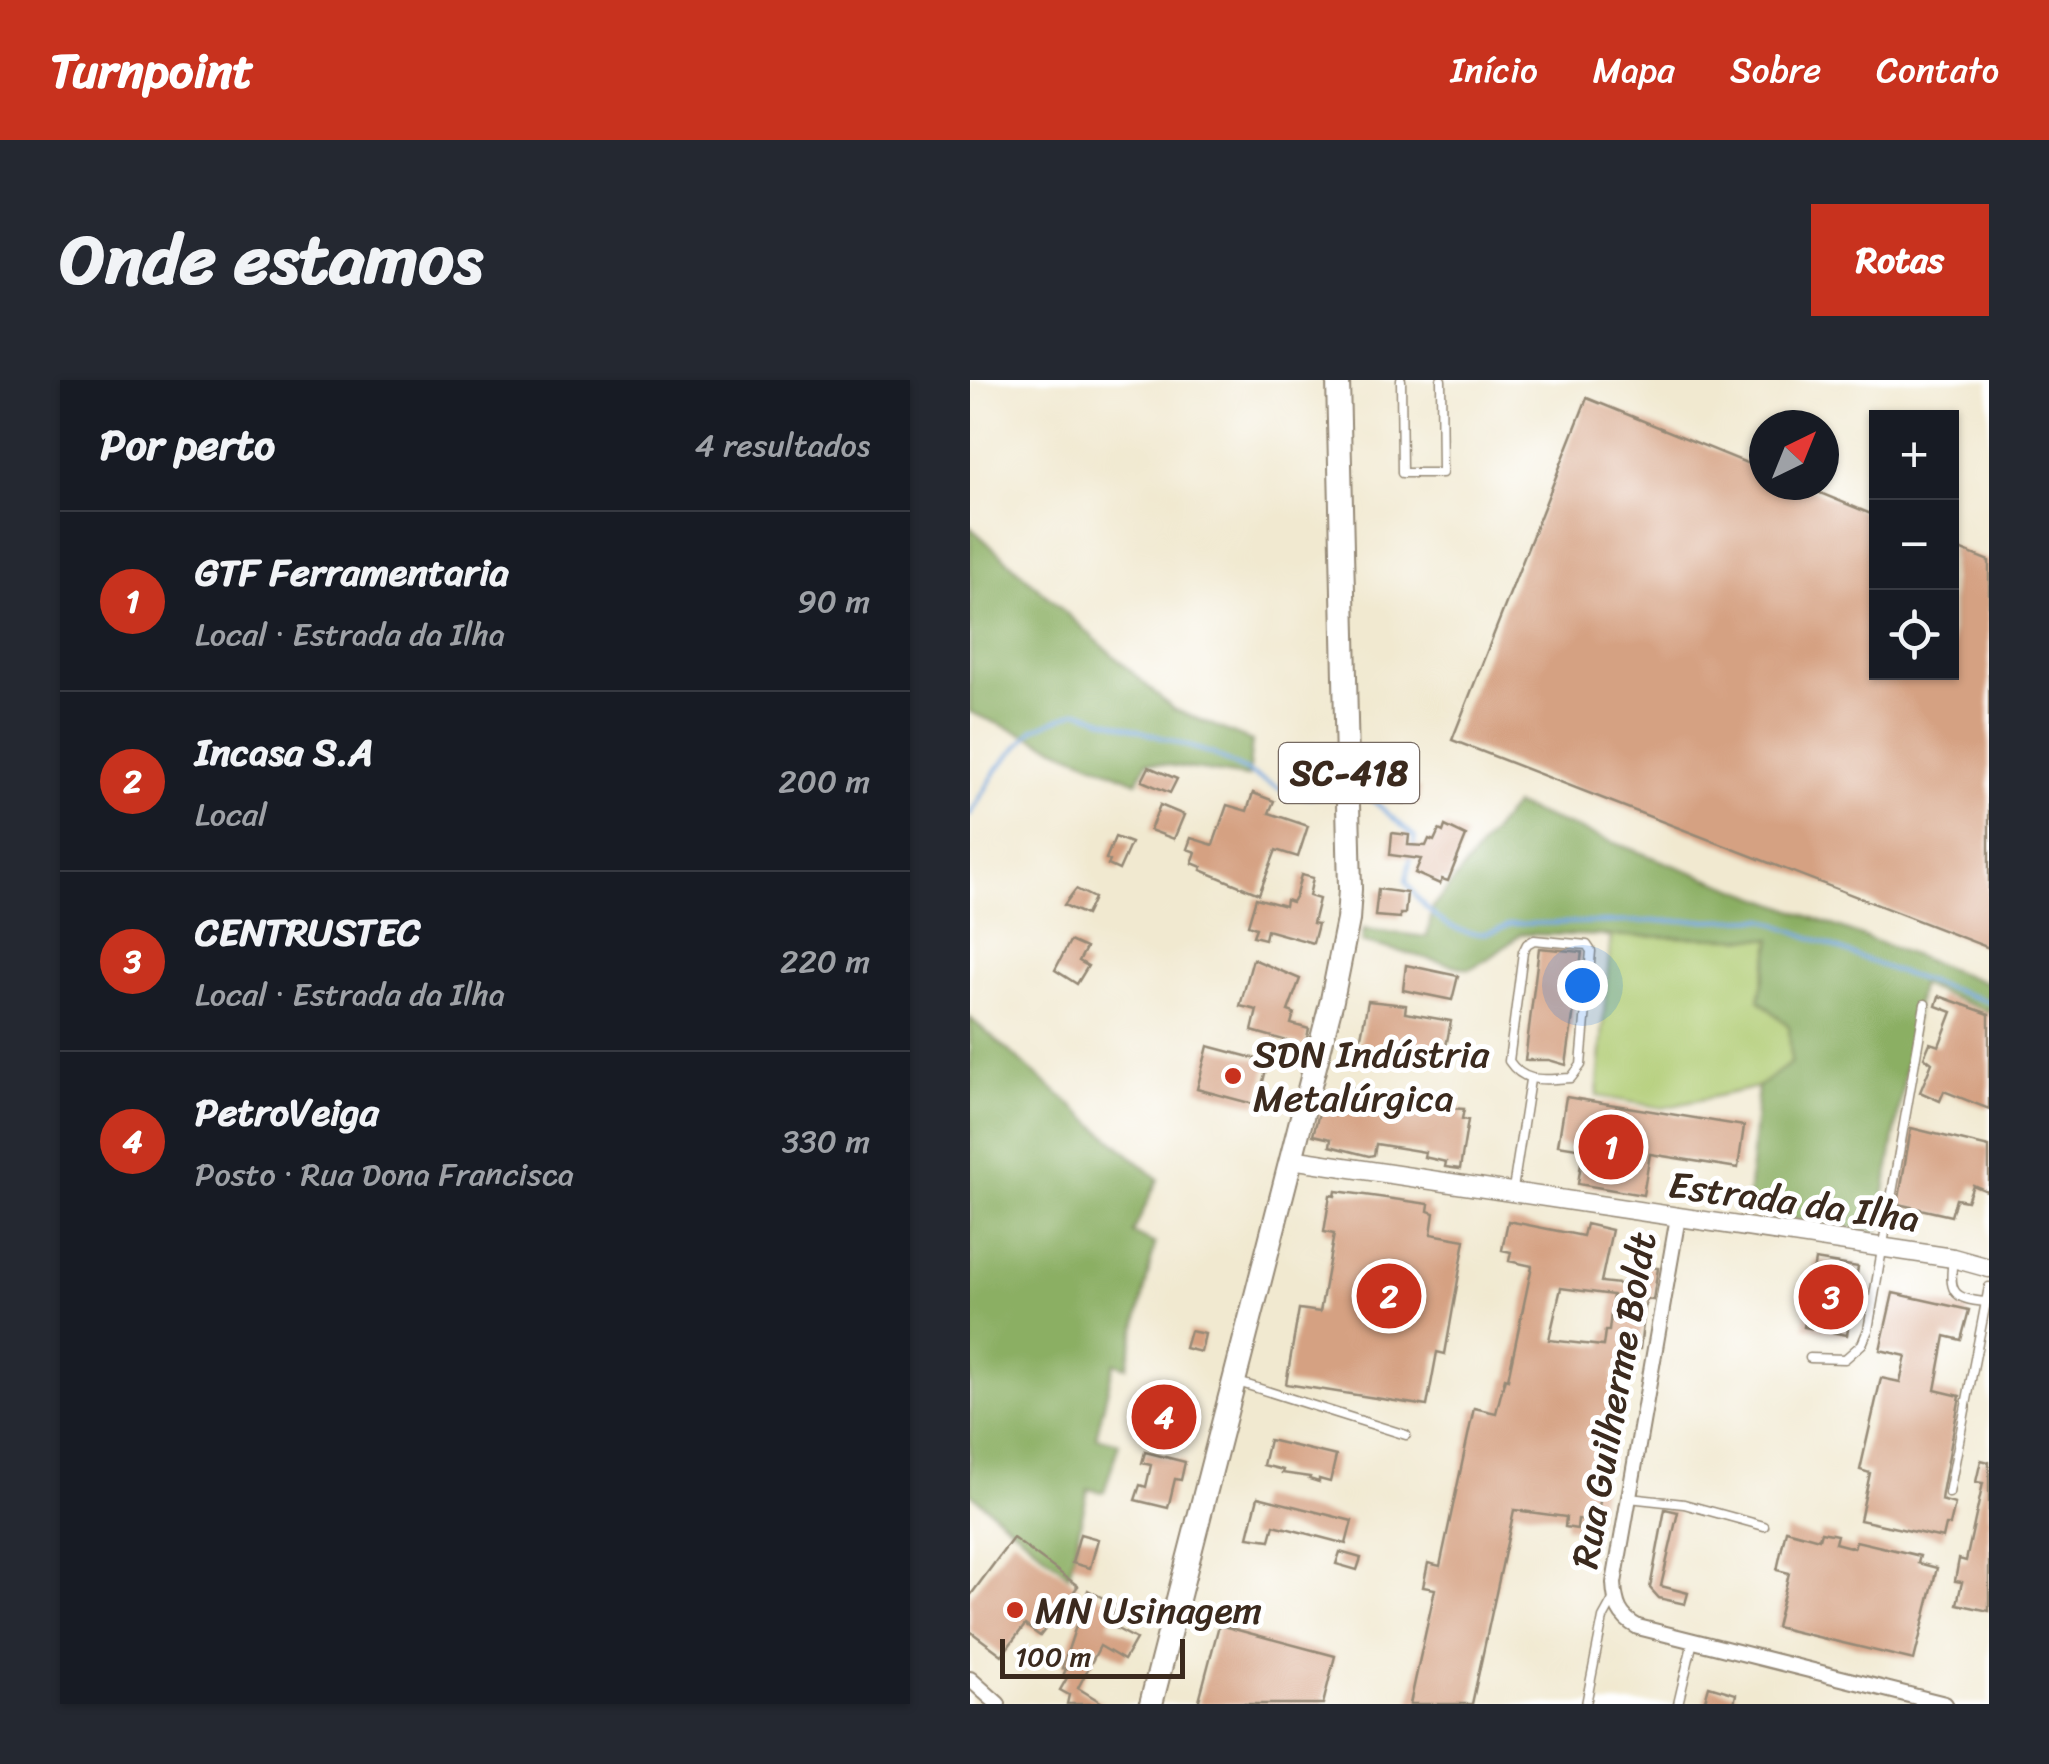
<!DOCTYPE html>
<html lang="pt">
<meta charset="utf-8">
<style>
body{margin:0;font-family:Sriracha,sans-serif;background:#242831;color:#f1f3f6}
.controls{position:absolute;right:30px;top:30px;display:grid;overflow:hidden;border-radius:0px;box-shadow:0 2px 8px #0004}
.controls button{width:90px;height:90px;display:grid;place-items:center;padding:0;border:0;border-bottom:2px solid #363941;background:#171b24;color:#f1f3f6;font:50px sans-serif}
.compass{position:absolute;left:779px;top:30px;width:90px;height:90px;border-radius:50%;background:#171b24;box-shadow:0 2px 8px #0004;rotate:43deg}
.scale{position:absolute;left:30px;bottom:25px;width:185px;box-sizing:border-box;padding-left:10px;border:5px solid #3b2a1e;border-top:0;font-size:28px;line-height:35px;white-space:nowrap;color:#3b2a1e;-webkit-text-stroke:8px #fff;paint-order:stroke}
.you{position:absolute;left:612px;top:605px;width:35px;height:35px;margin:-25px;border:8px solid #fff;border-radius:50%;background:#1a73e8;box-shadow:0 0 0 15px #1a73e833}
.badge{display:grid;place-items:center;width:65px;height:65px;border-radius:50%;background:#c8321e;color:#fff;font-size:32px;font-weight:700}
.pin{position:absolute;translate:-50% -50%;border:5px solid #fff;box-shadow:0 2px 10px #0006}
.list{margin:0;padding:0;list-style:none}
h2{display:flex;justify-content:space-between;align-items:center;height:130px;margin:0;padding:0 40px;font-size:42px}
h2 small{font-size:32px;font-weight:400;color:#9ea1a6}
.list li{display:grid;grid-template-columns:65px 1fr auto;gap:30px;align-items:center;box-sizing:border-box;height:180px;padding:0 40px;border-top:2px solid #363941}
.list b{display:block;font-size:38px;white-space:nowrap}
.list p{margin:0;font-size:32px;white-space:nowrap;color:#9ea1a6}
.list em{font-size:32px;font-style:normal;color:#9ea1a6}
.icon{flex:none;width:55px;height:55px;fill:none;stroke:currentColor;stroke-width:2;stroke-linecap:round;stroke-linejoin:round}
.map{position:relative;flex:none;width:1019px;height:1324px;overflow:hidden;border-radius:0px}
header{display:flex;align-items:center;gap:60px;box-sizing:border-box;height:140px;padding:0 50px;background:#c8321e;color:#fff}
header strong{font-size:48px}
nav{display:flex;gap:55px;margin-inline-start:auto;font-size:35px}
.intro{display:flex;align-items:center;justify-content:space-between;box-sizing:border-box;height:240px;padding:0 60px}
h1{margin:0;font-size:70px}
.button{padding:25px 45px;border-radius:0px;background:#c8321e;color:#fff;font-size:35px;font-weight:700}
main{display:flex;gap:60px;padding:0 60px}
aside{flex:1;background:#171b24;border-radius:0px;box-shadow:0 2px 8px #0004}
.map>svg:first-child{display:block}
.green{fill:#afcb71;stroke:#757a48;stroke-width:2.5}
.forest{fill:#8baf63;stroke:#636c40;stroke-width:2.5}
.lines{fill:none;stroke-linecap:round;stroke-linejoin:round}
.stream{stroke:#6da2da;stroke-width:4}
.building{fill:#d5a182;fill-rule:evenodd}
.service-casing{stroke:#968a77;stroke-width:11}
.minor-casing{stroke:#968a77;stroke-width:18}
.tertiary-casing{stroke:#968a77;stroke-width:21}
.primary-casing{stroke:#968a77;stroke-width:26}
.service{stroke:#fff;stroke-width:8}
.minor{stroke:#fff;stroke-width:14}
.tertiary{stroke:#fff;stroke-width:18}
.primary{stroke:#fff;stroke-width:22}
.poi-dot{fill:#c8321e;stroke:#fff;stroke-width:4}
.labels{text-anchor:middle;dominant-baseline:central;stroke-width:10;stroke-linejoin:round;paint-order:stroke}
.shield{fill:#fff;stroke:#766a62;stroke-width:2.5}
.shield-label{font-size:35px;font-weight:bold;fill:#3b2a1e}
.poi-label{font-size:38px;fill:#3b2a1e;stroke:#fff;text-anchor:start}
.street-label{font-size:38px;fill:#3b2a1e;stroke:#fff}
</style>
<header>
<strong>Turnpoint</strong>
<nav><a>Início</a><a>Mapa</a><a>Sobre</a><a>Contato</a></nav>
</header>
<div class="intro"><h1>Onde estamos</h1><a class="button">Rotas</a></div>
<main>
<aside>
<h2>Por perto<small>4 resultados</small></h2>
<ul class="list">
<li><span class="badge">1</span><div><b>GTF Ferramentaria</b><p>Local · Estrada da Ilha</p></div><em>90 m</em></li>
<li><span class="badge">2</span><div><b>Incasa S.A</b><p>Local</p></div><em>200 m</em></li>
<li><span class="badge">3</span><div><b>CENTRUSTEC</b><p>Local · Estrada da Ilha</p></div><em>220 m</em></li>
<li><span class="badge">4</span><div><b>PetroVeiga</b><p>Posto · Rua Dona Francisca</p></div><em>330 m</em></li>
</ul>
</aside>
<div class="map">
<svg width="1019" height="1324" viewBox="0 0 1019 1324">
<rect width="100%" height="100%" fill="#fff"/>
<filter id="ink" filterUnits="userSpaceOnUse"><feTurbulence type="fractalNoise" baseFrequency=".01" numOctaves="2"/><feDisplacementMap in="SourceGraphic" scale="20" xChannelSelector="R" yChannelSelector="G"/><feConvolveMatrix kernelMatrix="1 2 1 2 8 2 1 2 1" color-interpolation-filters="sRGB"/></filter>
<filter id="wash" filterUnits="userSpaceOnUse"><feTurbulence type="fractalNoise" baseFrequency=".0048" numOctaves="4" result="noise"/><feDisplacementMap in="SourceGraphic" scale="40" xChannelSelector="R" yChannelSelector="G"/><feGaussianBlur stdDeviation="2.25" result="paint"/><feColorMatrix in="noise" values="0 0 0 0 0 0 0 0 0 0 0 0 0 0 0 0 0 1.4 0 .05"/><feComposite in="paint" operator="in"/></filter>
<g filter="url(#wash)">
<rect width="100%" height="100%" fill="#f1e9d0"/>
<polygon class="green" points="641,554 802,559 789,620 819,646 822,683 788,707 693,728 627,716"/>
<g class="forest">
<polygon points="0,147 203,329 282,361 278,397 177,382 167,402 0,332"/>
<polygon points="544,425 1019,604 1019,632 950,605 908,852 777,832 788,707 821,683 819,646 789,620 802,559 551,554 524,575 499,589 392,562 394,549 457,557 463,527"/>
<polygon points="0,638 188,799 163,853 185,864 157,987 144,983 126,1057 149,1063 134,1112 118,1109 99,1195 0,1113"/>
</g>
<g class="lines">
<g class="stream">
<polyline points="400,418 445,457 443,468"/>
<polyline points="0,435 28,388 64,349 108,331 243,374 316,412 340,417 368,412"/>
<path d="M441,477L436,501C458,538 498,570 540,544L794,539L922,590L1019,622"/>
</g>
</g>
<g id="blocks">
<g class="building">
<polygon points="617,18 794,90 794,105 831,105 906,136 906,292 982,292 982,166 1019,181 1019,568 482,360"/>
<polygon points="179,387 207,399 200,413 172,401"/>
<polygon points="418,389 440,390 439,408 450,408 449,424 416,422"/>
<polygon points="283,413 304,421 299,433 338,446 328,477 306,470 289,514 231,490 232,487 222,483 226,472 217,469 221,458 243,465 257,425 277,431"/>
<polygon points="190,425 214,435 204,459 180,450"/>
<polygon points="475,446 496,456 478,501 472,499 470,504 445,493 451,479 420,475 422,453 439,455 438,465 456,466 459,459 464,461 469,450 473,452"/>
<polygon points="145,457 161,463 149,490 138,485 140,481 136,479"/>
<polygon points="331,495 343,498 339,516 349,519 343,543 348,544 343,563 297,550 295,559 283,556 286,548 278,545 286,518 315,526 316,520 322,522 326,515"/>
<polygon points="106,509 124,518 116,535 94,525"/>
<polygon points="408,509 437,513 435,534 430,534 430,538 405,536"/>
<polygon points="100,561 116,568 109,581 118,586 107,604 85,590"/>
<polygon points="569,568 612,572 596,685 579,680 555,680"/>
<polygon points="283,579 330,599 318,631 324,633 321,644 339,649 335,666 282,651 287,630 270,626"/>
<polygon points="436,585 488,596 482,620 433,610"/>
<polygon points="969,616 1019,634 1019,729 974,711 970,721 950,712 962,683 954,677 960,663 969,666 982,632 966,626"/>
<polygon points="398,621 436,625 435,633 481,641 473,682 389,667"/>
<polygon points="238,666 298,682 287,725 227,709"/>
<polygon points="377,706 405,715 402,728 424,735 425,728 459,732 462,727 494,729 492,739 498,740 490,789 475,787 476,782 454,777 455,772 406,764 404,775 399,776 360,766 361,759 343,755 355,711 374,716"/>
<polygon points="596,717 774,746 768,788 680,774 673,815 608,804 613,769 588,765"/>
<polygon points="941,748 1019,767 1019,812 1003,805 997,821 986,819 981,836 928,824"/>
<polygon points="366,811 459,824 458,831 464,833 461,854 495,860 475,974 467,972 457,1026 316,1004 329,929 350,932 364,854 354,852 360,815 365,816"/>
<path d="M538,841L613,856L616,844L642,850L631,902L658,905L660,885L688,888L683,920L676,919L670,969L659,968L657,991L644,990L634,1088H631L628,1106L632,1107L627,1141L608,1139L607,1149L595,1147L596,1137L544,1130L502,1324H440L465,1209L453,1207L458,1183L470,1186L504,1028L526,1033L535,998L538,999L562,886L539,881L541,872L532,870ZM591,908L643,915L639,951H635L633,966L579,960Z"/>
<polygon points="845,880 888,887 877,955 834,947"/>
<polygon points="923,913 999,930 991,960 975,956 965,1010 990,1016 972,1113 971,1120 985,1124 980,1145 976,1145 973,1158 890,1140 900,1093 890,1090 911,998 930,1002 936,976 910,970"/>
<polygon points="220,951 235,954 231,972 215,968"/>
<polygon points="299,1060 366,1076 360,1102 349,1099 349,1102 339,1099 340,1097 312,1093 313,1090 293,1085"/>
<polygon points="175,1072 215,1082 211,1100 205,1099 198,1128 165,1120 170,1105 176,1107 181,1085 172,1083"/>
<polygon points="1011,1080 1019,1082 1019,1231 987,1224 992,1202 985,1201 989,1179 996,1181 1013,1103 1006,1102"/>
<polygon points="288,1117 382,1141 376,1164 304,1145 300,1160 278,1157"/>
<polygon points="695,1129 708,1132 691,1206 718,1213 715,1224 689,1218 680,1208"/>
<polygon points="816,1150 849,1159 851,1152 867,1155 865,1163 884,1168 886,1161 929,1171 950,1176 948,1183 967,1188 944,1280 806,1247 819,1193 807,1190"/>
<polygon points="110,1154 128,1159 120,1188 102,1183"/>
<polygon points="43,1158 108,1206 70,1256 55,1245 32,1275 0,1251 0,1216"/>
<polygon points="370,1172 391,1178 387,1190 366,1184"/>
<polygon points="118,1210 148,1226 138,1244 166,1259 154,1280 130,1266 108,1308 134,1324 97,1324 99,1315 90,1310 97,1298 93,1296 96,1289 92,1288"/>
<polygon points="249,1245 365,1276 353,1324 228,1324"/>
<polygon points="739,1306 766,1314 764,1324 734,1324"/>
</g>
</g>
</g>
<g filter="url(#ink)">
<use href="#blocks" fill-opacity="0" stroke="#968a77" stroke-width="2.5"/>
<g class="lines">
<defs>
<g id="service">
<polyline points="431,0 432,93 472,93 471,0"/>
<path d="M564,560L617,565L621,571L611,685L601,698C575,699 555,705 539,681L553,572L557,564Z"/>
<polyline points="543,809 560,700"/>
<polyline points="1016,922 1019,907"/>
<polyline points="840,978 875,979 892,964 898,950 955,624"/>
<polyline points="268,1002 436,1055"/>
<path d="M979,1113L1016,922C981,919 979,911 983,878"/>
<polyline points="659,1118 714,1124 794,1146"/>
<polyline points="616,1324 633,1238 644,1218"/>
<polyline points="708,1324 723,1261"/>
</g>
<g id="minor">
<path d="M708,837L644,1203C645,1224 649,1237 668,1247L975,1324"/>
<polyline points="0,1299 28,1324"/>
</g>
<polyline id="tertiary" points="321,779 983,878 1019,888"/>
<polyline id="primary" points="181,1324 362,620 378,540 380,509 368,0"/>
</defs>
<use href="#service" class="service-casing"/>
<use href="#minor" class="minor-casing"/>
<use href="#tertiary" class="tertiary-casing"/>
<use href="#primary" class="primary-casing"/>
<use href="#service" class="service"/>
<use href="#minor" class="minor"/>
<use href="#tertiary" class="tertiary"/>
<use href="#primary" class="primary"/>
</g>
</g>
<g class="poi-dot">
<circle cx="263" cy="696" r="10"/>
<circle cx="45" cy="1230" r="10"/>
</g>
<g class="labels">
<rect class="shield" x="309" y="363" width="140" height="60" rx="8"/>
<g class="shield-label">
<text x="379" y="393">SC-418</text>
</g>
<g class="poi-label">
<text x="283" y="674">SDN Indústria<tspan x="283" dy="44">Metalúrgica</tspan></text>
<text x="65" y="1230">MN Usinagem</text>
</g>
<g class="street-label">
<text transform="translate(824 822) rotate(8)">Estrada da Ilha</text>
<text transform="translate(644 1020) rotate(-80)">Rua Guilherme Boldt</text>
</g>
</g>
</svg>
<div class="controls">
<button>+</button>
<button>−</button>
<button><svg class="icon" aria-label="locate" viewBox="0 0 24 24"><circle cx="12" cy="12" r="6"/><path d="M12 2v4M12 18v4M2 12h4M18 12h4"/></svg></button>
</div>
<svg class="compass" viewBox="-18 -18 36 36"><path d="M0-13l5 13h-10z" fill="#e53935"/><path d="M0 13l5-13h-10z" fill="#9ea1a6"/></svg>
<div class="scale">100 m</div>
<div class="you"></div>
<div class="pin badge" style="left:641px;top:767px">1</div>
<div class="pin badge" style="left:419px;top:916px">2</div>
<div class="pin badge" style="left:861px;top:917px">3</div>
<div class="pin badge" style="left:194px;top:1037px">4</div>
</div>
</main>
